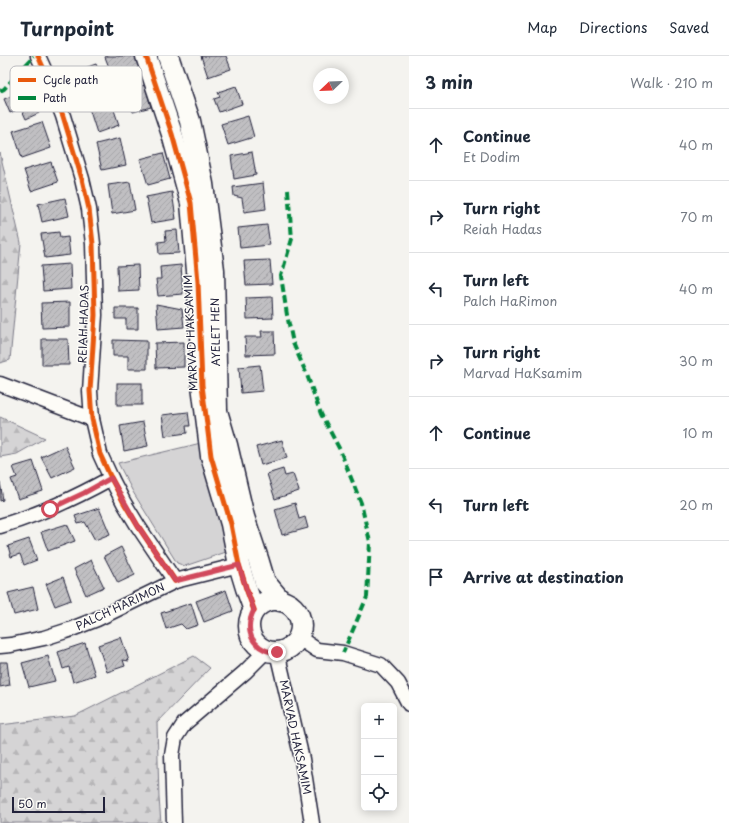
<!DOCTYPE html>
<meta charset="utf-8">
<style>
body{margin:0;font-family:"Playpen Sans",sans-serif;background:#f6f6f7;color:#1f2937}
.controls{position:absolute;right:12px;bottom:12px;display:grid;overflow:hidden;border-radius:6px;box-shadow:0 2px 10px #0003}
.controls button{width:36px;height:36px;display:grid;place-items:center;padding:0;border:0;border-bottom:1px solid #e0e1e3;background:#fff;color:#1f2937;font:20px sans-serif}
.compass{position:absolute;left:313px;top:12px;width:36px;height:36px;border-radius:50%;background:#fff;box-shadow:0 2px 10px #0003;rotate:247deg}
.scale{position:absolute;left:12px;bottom:10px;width:93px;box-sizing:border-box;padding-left:4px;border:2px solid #22223b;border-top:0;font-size:11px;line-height:14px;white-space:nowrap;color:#22223b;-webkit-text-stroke:3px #fdfcf7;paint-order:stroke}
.stop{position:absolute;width:12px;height:12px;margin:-9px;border:3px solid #d1495b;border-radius:50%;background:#fff}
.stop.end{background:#d1495b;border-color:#fff;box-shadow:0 1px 4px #0008}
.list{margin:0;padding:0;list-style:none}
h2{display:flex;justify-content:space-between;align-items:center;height:52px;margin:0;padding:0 16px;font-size:17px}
h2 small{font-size:13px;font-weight:400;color:#747a83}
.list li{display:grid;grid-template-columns:26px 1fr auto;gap:12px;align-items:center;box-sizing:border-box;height:72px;padding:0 16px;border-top:1px solid #e0e1e3}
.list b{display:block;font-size:15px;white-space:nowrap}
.list p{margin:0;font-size:13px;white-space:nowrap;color:#747a83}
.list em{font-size:13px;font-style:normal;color:#747a83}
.icon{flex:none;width:22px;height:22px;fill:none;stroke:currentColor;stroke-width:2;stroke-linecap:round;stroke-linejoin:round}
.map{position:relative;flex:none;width:409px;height:767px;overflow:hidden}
header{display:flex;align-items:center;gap:24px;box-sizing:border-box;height:56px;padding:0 20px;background:#fff;border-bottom:1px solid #e0e1e3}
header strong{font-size:19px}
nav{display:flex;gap:22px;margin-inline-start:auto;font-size:14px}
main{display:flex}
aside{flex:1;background:#fff}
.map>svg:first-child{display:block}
.forest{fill:url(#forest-firs);stroke:#7c7b88}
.park{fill:#d5d4d5;stroke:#7c7b88}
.building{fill:url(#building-hatch);stroke:#22223b}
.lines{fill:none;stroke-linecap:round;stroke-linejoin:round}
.street-casing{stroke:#22223b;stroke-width:17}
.secondary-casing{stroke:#22223b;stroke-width:23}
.street{stroke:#fdfcf7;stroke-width:14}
.secondary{stroke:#fdfcf7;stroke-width:20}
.quiet{stroke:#00873e;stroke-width:4;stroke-dasharray:8 4;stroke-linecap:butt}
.cycleway-casing{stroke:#fdfcf7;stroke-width:8}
.cycleway{stroke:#e8590c;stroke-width:5}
.route{stroke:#d1495b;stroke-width:5}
.labels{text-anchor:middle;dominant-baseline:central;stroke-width:3;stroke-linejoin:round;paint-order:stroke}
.street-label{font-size:11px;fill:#22223b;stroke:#fdfcf7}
.key{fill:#fdfcf7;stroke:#bbbbbf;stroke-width:1}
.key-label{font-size:11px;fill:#22223b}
</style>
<header>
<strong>Turnpoint</strong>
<nav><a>Map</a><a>Directions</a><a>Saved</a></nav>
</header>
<main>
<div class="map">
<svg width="409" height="767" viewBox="0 0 409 767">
<defs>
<pattern id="forest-firs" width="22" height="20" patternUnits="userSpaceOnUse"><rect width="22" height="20" fill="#d5d4d5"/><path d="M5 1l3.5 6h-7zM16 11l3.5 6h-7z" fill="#b7b6b8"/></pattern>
<pattern id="building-hatch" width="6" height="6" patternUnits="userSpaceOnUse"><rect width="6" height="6" fill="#c0bfc2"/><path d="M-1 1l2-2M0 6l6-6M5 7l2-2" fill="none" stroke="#a5a4a8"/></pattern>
</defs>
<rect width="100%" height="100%" fill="#f4f3ef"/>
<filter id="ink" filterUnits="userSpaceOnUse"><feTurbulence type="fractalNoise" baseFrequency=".025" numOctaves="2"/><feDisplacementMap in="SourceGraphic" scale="8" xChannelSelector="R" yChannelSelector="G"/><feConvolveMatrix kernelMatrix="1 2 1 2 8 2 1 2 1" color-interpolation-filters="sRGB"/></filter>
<g filter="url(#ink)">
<g class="forest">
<polygon points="0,97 21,187 10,304 0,307"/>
<polygon points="0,361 45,382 17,398 0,401"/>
<polygon points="194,600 210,612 157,667 159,742 161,767 0,767 0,669 75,660"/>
</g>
<polygon class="park" points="205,386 232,494 185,510 177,507 133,436 118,407"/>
<g class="building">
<polygon points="107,0 136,0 141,14 114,24 105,1"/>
<polygon points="201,0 226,0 231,13 208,21"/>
<polygon points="96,8 105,31 78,41 69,18"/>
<polygon points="145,29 151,51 133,56 126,34"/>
<polygon points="236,30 242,48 219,56 214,43 220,41 218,36"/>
<polygon points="29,33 39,57 26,63 21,52 10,57 4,43"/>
<polygon points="111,45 119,69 97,77 89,52"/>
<polygon points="248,60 254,81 228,89 221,68"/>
<polygon points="42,66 51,92 22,102 13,75"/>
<polygon points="120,82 126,109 102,114 96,88"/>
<polygon points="252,96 256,119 234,123 231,100"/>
<polygon points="163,97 170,123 148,129 140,103"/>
<polygon points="51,106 58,126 31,135 24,114"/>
<polygon points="130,126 135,154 112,158 108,129"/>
<polygon points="263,127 266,153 244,156 242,142 234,140 233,131"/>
<polygon points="172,136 176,163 151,167 146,141"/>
<polygon points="65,142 69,160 42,166 38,148"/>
<polygon points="267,169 270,189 240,192 238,172"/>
<polygon points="177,174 179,197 159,198 158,186 166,185 165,175"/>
<polygon points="59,176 60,182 68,181 70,199 45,202 41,178"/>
<polygon points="270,204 272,228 246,229 244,205"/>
<polygon points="70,208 71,233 43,235 41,210"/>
<polygon points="138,209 139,234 118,235 117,210"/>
<polygon points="181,209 183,238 158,240 156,223 161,223 160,211"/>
<polygon points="272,241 273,262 247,263 246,242"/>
<polygon points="70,246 70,271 42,272 41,247"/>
<polygon points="156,248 182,253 184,271 158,273"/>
<polygon points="115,252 138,252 138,273 126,273 126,263 115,263"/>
<polygon points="261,275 274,275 275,298 246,299 245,281 262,281"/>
<polygon points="42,283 68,283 69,309 42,309"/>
<polygon points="113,284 147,285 147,313 128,313 128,300 113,300"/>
<polygon points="184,286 184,311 156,312 155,287"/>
<polygon points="260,309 263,335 241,337 239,311"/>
<rect x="117" y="327" width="25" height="22"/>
<polygon points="188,356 190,370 186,370 187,377 165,380 162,359"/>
<polygon points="143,366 148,390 124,395 120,370"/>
<polygon points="282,384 287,402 261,409 256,391"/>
<polygon points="65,390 75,411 52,422 41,401"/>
<polygon points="33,405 43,435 18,443 11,423 17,421 13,411"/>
<polygon points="283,413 285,420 293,418 299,435 275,443 267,418"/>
<polygon points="0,426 3,444 0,445"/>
<polygon points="295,447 299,463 305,461 308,472 282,479 275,453"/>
<polygon points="99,452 110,478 95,484 85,466 78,468 75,460"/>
<polygon points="67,468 75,485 48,495 41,476"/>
<polygon points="29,483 37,504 24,509 20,498 11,501 8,490"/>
<polygon points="121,491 135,519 118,527 104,500"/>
<polygon points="91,504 104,531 86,539 74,513"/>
<polygon points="63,521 71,544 55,550 46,528"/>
<polygon points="33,531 38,553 14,559 8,537"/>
<polygon points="226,534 233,555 204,566 196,545"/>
<polygon points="191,547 198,569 186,573 181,568 166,573 161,557"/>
<polygon points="121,581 129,605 123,604 125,610 107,616 98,589"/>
<polygon points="85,587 95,619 73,626 69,611 63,613 58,596"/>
<polygon points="48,600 55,625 29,631 22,607"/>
<polygon points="0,606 7,606 10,629 0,631"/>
</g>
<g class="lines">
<defs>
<g id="street">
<polyline points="38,0 48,22 63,60 82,123 89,153 93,188 95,259 90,335 92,363 100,398 111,422 124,447 138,470 175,525"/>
<polyline points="0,328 92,363"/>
<path d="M0,470C39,459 75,442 111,422"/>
<polyline points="299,582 317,594 343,597 381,609 398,627 409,648"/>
<polyline points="0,590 11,589 44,582 69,574 97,563 175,525 239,509"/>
<polyline points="277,596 302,703 312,767"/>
<polyline points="174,767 172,699 175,682 184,668 245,616 266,595"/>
</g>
<g id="secondary">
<polyline points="146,0 172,78 191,147 198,226 202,329 211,400 231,468 239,509 246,532 254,554"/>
<polyline points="168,0 190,65 203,128 214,214 217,355 227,389 244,461 259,506 265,526 281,545"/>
<circle cx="275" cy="570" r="26"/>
</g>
</defs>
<use href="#street" class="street-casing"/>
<use href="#secondary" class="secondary-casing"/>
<use href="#street" class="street"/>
<use href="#secondary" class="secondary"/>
<g class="quiet">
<polyline points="0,35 4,33 34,0"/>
<polyline points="288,134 292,183 281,220 287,259 293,287 307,319 321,358 340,394 361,447 370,486 367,541 343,597"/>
</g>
<defs>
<g id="cycleway">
<polyline points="38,0 48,22 63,60 82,123 89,153 93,188 95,259 90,335 92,363 100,398 111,422 124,447 138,470 175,525"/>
<polyline points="146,0 172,78 191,147 198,226 202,329 211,400 231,468 239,509 246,532 254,554"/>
</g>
</defs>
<use href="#cycleway" class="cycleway-casing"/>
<use href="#cycleway" class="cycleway"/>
</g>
</g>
<g class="lines" filter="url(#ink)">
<path class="route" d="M50,453L84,437L111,422L138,470L175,525L239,509L246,532L254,554C246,569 248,586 265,594C269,596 273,596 277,596"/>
</g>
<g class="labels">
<g class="street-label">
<text transform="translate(83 268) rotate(-88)">REIAH HADAS</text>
<text transform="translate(215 276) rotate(-91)">AYELET HEN</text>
<text transform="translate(190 277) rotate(-93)">MARVAD HAKSAMIM</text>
<text transform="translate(120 550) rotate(-25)">PALCH HARIMON</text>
<text transform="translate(296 681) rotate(78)">MARVAD HAKSAMIM</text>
</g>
</g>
<rect x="10" y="10" width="132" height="46" rx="6" class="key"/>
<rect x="18" y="22" width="18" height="4" fill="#e8590c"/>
<rect x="18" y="40" width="18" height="4" fill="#00873e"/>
<g class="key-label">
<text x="43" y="28">Cycle path</text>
<text x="43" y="46">Path</text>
</g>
</svg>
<div class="controls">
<button>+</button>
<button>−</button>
<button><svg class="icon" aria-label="locate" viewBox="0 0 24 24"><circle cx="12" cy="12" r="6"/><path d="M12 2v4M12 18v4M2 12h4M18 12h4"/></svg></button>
</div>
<svg class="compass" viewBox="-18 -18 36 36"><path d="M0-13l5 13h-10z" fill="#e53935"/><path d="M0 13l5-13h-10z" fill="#747a83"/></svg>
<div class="scale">50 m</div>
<div class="stop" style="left:50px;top:453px"></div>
<div class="stop end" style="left:277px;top:596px"></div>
</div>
<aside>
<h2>3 min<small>Walk · 210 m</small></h2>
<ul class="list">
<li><svg class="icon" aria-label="ahead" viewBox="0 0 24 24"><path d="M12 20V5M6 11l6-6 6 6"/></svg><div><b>Continue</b><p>Et Dodim</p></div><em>40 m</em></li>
<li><svg class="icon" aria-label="right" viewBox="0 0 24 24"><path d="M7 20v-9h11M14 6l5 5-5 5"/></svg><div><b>Turn right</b><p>Reiah Hadas</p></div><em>70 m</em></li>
<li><svg class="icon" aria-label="left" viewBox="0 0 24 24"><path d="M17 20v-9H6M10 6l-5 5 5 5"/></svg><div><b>Turn left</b><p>Palch HaRimon</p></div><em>40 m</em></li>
<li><svg class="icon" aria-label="right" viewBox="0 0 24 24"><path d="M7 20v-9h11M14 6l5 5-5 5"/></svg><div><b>Turn right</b><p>Marvad HaKsamim</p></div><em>30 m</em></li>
<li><svg class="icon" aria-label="ahead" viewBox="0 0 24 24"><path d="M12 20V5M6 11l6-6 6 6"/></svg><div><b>Continue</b></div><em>10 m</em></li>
<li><svg class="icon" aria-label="left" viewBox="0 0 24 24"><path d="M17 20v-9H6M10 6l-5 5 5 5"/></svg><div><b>Turn left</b></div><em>20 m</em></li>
<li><svg class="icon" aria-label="arrive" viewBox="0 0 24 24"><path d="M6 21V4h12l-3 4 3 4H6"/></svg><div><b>Arrive at destination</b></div></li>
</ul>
</aside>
</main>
